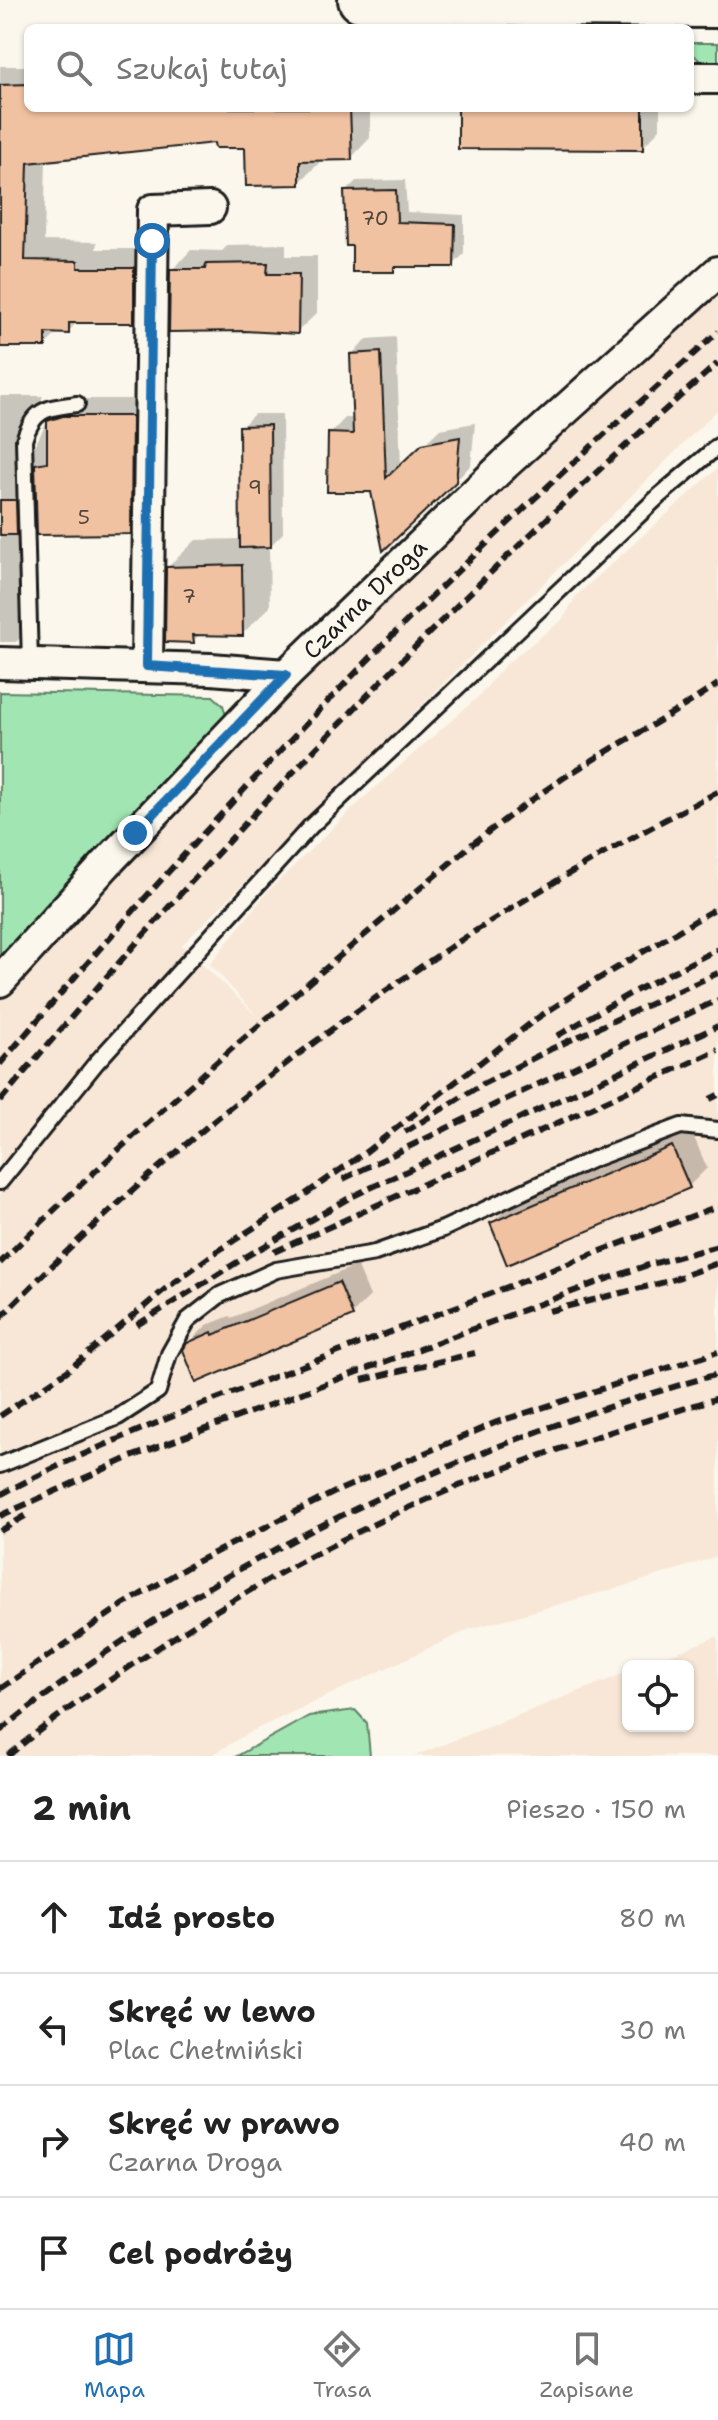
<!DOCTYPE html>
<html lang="pl">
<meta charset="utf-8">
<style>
body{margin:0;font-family:"Shantell Sans",sans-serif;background:#f2f2f2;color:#222}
.controls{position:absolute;right:24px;bottom:24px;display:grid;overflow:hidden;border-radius:12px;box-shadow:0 2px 6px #0004}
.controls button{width:72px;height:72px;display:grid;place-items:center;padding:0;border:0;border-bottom:2px solid #e0e0e0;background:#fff;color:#222;font:40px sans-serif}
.stop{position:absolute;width:24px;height:24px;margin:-18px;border:6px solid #1f6fb2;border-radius:50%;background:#fff}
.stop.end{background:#1f6fb2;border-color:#fff;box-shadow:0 2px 8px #0008}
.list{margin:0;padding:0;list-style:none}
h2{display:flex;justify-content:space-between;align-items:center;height:104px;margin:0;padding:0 32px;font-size:34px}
h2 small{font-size:26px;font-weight:400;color:#767676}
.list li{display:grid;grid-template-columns:52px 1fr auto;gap:24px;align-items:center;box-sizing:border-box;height:112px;padding:0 32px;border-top:2px solid #e0e0e0}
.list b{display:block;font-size:30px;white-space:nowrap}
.list p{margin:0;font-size:26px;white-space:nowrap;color:#767676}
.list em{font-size:26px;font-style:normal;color:#767676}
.icon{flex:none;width:44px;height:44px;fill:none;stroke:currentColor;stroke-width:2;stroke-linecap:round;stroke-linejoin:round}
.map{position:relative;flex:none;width:718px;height:1756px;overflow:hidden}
.search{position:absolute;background:#fff;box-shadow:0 2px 6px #0004;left:24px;right:24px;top:24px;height:88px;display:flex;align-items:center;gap:20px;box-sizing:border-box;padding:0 28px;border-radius:12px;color:#767676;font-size:30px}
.sheet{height:552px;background:#fff}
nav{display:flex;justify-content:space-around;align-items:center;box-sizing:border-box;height:112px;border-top:2px solid #e0e0e0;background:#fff;font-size:22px;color:#767676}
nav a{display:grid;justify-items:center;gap:4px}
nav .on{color:#1f6fb2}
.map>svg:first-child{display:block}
.built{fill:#f8e7d6}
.green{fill:#a1e6b2;stroke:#5e8167;stroke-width:2}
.shadow{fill:#0003}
.building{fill:#f1c2a1;stroke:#1c1c1c;stroke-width:2}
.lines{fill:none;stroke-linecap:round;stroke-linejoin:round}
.service-casing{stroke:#1c1c1c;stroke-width:20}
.minor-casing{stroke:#1c1c1c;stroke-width:36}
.secondary-casing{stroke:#1c1c1c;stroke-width:48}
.service{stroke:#fbf7ec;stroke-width:14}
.minor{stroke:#fbf7ec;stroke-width:30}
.secondary{stroke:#fbf7ec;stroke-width:42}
.rail{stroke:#1c1c1c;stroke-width:6;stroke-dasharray:12 6;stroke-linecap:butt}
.route{stroke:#1f6fb2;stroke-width:10}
.labels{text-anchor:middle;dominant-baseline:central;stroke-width:6;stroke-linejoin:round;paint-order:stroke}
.number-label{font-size:20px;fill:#51463d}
.street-label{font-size:24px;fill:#1c1c1c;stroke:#fbf7ec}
</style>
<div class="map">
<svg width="718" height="1756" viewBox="0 0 718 1756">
<rect width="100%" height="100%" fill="#fbf7ec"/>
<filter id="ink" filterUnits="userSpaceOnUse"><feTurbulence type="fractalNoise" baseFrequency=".0125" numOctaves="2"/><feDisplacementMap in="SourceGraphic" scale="16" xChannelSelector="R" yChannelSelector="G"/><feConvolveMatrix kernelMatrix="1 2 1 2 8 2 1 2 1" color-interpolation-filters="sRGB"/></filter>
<g filter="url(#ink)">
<g class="built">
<polygon points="718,285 718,409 182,945 259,1018 210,964 268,891 368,794 479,696 505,665 562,620 577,595 718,468 718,1556 635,1583 470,1629 252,1731 210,1756 0,1756 0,994 272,690"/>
<polygon points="718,1636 718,1756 414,1756 628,1672 628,1726 688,1726 688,1666 642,1666"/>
</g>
<g class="green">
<polygon points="690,43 718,43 718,64 702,63 694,55 690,55"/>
<polygon points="0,692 213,696 223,705 227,719 0,981"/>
<polygon points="355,1710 367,1723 370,1756 237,1756 309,1716"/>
</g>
<g class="shadow">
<polygon points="0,66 28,66 28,108 370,108 370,138 351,158 319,159 319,163 299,183 247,146 216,141 46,159 44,241 97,242 96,249 153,249 152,302 133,321 78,321 68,332 59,332 45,345 0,345"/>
<polygon points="460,108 660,108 660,129 642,148"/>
<polygon points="405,180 407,212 464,215 464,254 453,265 398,265 393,270 354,244 346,191 356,181"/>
<polygon points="286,244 286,256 317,256 317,313 297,332 172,270 191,250 222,251 228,245"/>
<polygon points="396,337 401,466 440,429 475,423 471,465 455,481 373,490 330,434 345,418 354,418 352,354 367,339"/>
<polygon points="0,396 43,396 33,419 34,447 46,424 64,406 83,399 150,399 148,514 130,532 36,533 36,543 20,559 29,630 16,642 0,642"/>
<polygon points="254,414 282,414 283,533 269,547 270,607 242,634 201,633 193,641 168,567 196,540 242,539 241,427"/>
<polygon points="691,1130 707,1168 689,1186 492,1223 510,1205"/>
<polygon points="357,1265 370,1296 352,1314 188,1344 207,1325 230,1316 231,1318"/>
</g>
<g class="building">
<polygon points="28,84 28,108 350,108 352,160 300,161 300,185 246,186 245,148 215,148 214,143 28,163 25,260 78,261 78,268 134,268 134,323 69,323 69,334 46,333 46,347 0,347 0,85"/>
<polygon points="458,108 643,108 643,150 458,149"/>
<polygon points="396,190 397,222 455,224 454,267 394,267 394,272 352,272 352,246 346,246 344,191"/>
<polygon points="268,263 267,274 299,274 298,334 245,331 169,332 170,269 205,269 206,264"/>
<polygon points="381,352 386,478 422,444 460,437 456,482 383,551 371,492 327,492 328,433 353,434 350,354"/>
<polygon points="63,416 132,416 131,534 37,535 35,464 47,462 47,421"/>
<polygon points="270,425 271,547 240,548 239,426"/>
<polygon points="0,500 16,500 17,535 0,535"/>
<polygon points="242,565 243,636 193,635 194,643 165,642 166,567"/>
<polygon points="672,1146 690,1188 507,1265 490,1223"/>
<polygon points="339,1282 353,1316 196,1383 183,1350 187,1343 212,1332 213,1335"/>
</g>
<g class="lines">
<defs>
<g id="service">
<path d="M30,663L24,440C34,408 47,408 77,404"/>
<polyline points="0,1182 96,1063 310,827 659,496 718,446"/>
<polyline points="0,1465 118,1417 158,1391 169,1354 188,1320 220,1295 276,1270 375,1253 443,1229 591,1160 681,1126 718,1130"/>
</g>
<g id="minor">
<polyline points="378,1 386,28"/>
<polyline points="690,78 718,78"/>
<polyline points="0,663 211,669 286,675"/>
<polyline points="147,666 153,210 210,208"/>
<polyline points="0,981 106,864 286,675 505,464 718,272"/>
</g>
<polyline id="secondary" points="360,0 525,5 718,6"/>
</defs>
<use href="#service" class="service-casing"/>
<use href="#minor" class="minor-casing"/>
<use href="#secondary" class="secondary-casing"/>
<use href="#service" class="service"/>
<use href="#minor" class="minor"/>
<use href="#secondary" class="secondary"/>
<g class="rail">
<polyline points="557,1036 633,992 718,949"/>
<path d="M0,1064C120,923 244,786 374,654C484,542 601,437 718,332"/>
<polyline points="710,1099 718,1095"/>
<path d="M0,1101C221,838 460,589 718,363"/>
<polyline points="405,1132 481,1085 551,1049 718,973"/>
<polyline points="343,1179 498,1103 718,1000"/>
<polyline points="274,1252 718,1050"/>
<path d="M0,1263C148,1115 311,981 471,845C507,818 543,790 581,767C627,739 674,714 718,684"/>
<polyline points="549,1311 669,1281 718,1263"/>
<path d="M0,1318C207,1104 453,927 718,792"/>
<polyline points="137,1325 247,1256 351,1197 718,1026"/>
<polyline points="362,1380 475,1353"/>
<polyline points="0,1416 67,1371 164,1290 213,1254 300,1198 367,1151 536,1019 583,988 718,907"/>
<polyline points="232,1419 601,1281 648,1265 718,1246"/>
<path d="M0,1495C66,1460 136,1431 206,1403L718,1206"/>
<polyline points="0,1516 131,1457 243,1415"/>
<polyline points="0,1531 30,1513"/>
<polyline points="0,1689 121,1606 194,1563 337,1491 497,1422 718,1352"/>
<path d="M0,1731C161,1601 356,1497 550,1427C605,1407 662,1390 718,1374"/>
<path d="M8,1756C45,1724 85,1697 125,1670C230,1598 342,1534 459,1486C544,1452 631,1425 718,1398"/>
</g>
</g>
</g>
<g class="lines" filter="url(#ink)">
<polyline class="route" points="135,833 286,675 147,666 152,241"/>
</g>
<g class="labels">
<g class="number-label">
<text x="375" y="218">70</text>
<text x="255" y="487">9</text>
<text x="84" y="517">5</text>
<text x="189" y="596">7</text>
</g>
<g class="street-label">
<text transform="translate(365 599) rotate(-44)">Czarna Droga</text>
</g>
</g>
</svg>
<div class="controls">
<button><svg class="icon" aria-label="locate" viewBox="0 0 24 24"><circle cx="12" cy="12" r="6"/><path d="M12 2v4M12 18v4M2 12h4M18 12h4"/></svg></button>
</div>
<div class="stop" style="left:152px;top:241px"></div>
<div class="stop end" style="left:135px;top:833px"></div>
<div class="search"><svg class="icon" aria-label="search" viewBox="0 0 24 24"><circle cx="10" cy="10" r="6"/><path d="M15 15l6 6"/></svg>Szukaj tutaj</div>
</div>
<section class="sheet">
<h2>2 min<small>Pieszo · 150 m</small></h2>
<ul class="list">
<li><svg class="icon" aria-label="ahead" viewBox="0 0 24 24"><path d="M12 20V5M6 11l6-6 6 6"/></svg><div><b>Idź prosto</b></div><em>80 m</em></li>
<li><svg class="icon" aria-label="left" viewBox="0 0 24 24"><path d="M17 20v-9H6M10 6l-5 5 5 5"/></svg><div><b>Skręć w lewo</b><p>Plac Chełmiński</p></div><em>30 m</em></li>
<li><svg class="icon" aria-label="right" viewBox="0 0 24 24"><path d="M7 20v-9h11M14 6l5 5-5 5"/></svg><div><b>Skręć w prawo</b><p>Czarna Droga</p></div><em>40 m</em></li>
<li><svg class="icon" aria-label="arrive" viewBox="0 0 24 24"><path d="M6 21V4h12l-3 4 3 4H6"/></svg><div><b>Cel podróży</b></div></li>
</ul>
</section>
<nav>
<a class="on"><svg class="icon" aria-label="map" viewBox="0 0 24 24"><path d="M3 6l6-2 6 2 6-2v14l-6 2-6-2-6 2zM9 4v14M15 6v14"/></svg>Mapa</a>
<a><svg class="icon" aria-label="directions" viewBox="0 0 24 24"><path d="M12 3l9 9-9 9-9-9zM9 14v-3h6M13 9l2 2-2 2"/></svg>Trasa</a>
<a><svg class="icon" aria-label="saved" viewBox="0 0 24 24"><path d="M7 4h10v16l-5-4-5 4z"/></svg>Zapisane</a>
</nav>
